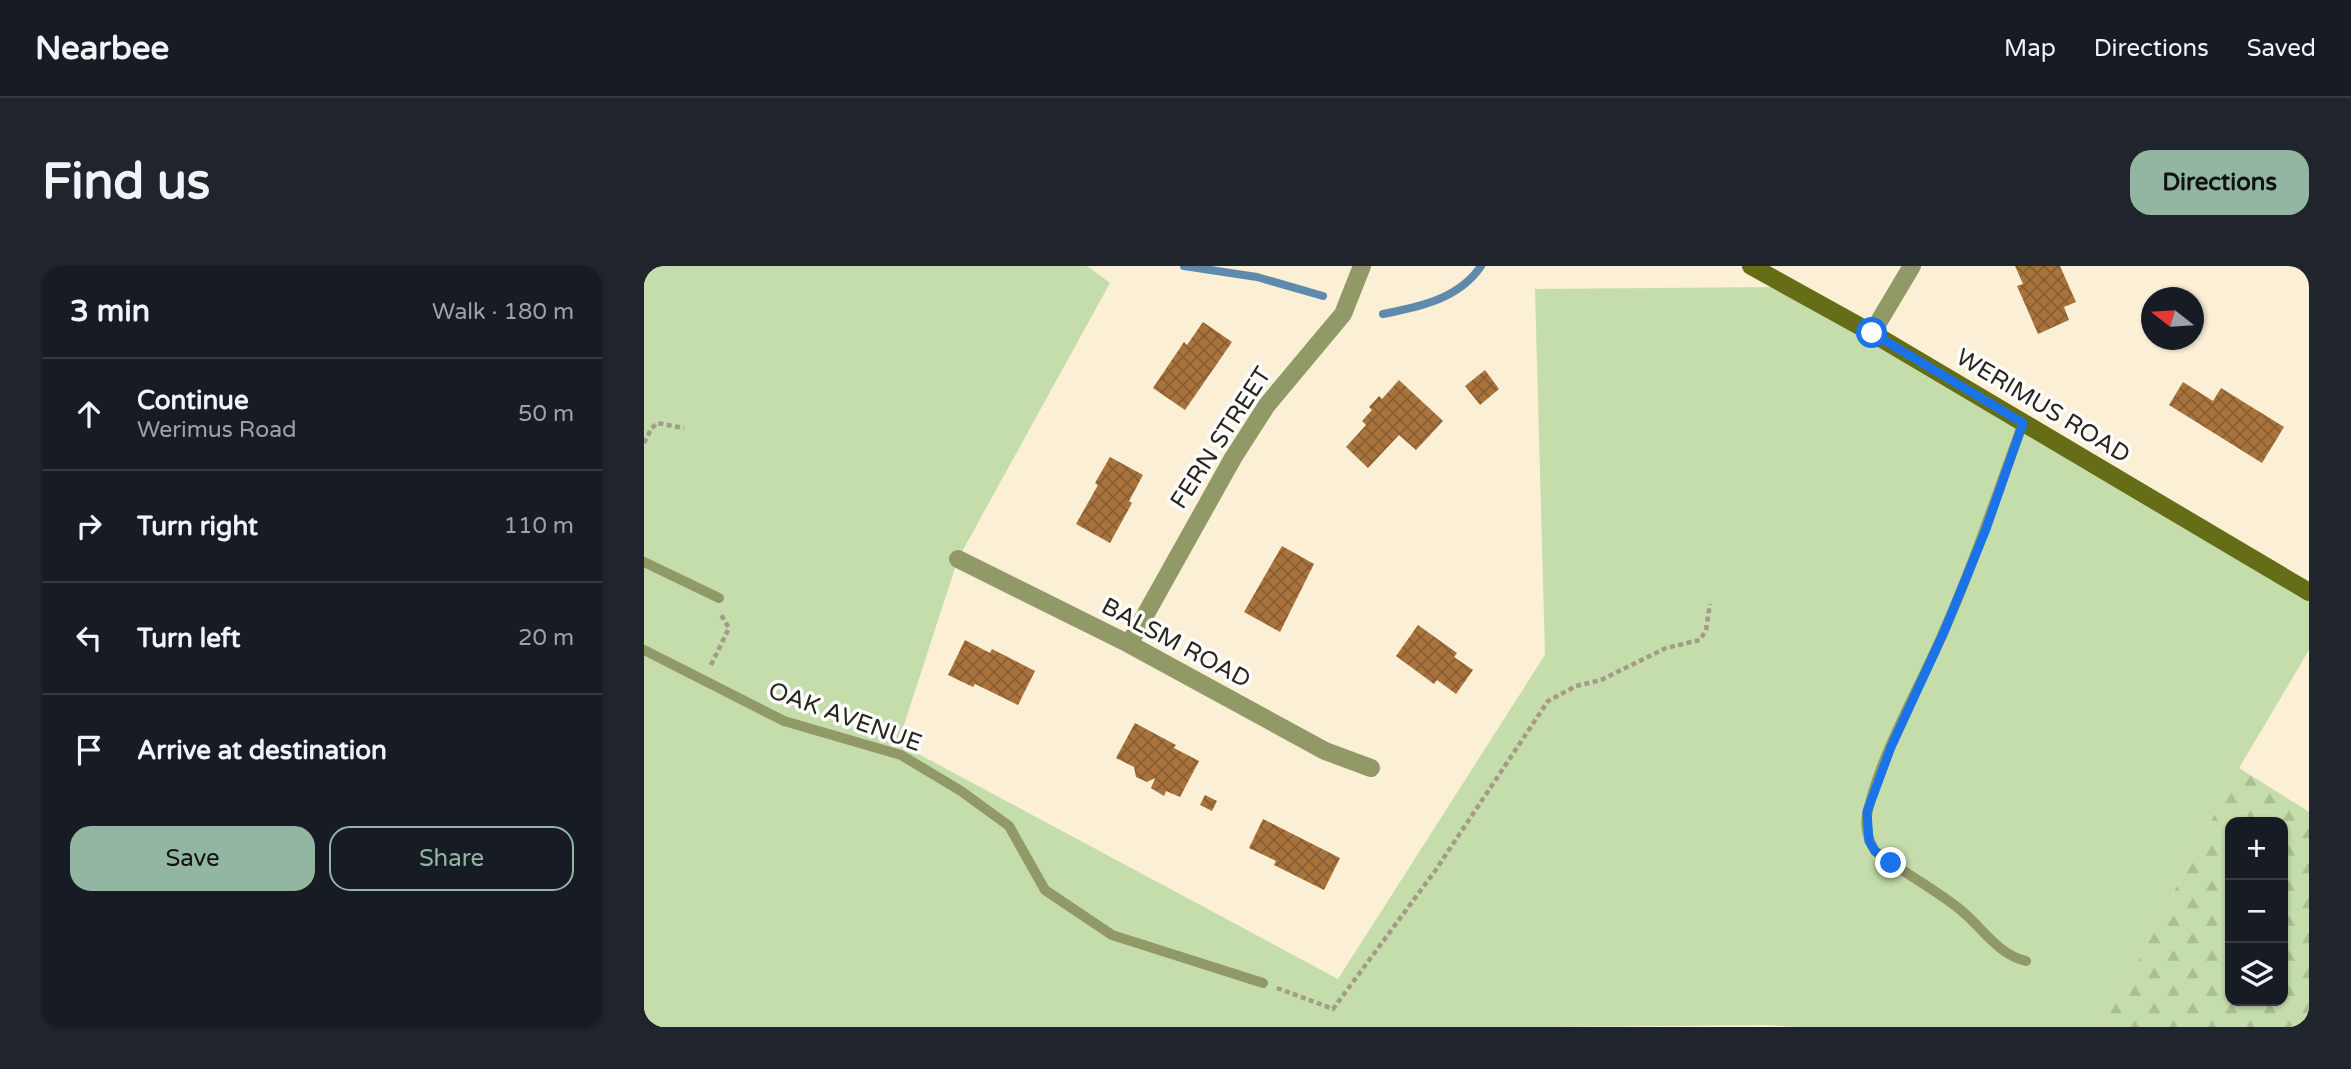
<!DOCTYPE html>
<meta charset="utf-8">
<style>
body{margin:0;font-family:"Varela Round",sans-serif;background:#20242c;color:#f1f3f6}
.controls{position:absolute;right:21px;bottom:21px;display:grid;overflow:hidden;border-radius:14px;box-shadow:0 2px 5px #0004}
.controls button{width:63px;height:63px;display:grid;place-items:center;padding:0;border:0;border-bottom:2px solid #363941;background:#171b24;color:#f1f3f6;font:35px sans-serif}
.compass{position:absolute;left:1497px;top:21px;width:63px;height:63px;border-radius:50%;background:#171b24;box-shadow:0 2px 5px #0004;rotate:287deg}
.stop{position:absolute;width:21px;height:21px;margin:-16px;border:5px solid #1a73e8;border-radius:50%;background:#fff}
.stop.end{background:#1a73e8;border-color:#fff;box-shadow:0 2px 7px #0008}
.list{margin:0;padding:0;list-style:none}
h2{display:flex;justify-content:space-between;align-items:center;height:91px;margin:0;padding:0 28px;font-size:30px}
h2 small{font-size:23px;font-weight:400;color:#9ea1a6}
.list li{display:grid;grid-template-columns:46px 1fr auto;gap:21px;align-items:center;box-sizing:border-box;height:112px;padding:0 28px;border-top:2px solid #363941}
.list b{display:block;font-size:26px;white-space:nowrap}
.list p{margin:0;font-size:23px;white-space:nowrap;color:#9ea1a6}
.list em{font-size:23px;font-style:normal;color:#9ea1a6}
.actions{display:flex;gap:14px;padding:21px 28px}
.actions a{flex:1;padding:16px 0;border:2px solid #92b6a1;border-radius:21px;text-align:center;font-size:24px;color:#92b6a1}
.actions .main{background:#92b6a1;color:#111}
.icon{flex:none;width:38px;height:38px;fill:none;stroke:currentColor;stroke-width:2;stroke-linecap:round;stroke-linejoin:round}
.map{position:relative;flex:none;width:1665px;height:761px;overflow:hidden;border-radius:21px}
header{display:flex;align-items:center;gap:42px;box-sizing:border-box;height:98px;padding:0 35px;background:#171b24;border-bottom:2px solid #363941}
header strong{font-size:33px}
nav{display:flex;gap:38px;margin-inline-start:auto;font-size:24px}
.intro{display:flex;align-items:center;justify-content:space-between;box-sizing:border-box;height:168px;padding:0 42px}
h1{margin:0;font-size:49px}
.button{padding:18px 32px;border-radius:21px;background:#92b6a1;color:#111;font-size:24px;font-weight:700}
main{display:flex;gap:42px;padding:0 42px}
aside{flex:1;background:#171b24;border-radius:21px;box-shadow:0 2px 5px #0004}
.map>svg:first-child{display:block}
.green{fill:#c4ddab}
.forest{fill:url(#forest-firs);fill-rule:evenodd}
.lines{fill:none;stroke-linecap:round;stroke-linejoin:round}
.stream{stroke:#608aac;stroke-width:8}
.building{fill:url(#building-cross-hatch)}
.path{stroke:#a39a88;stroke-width:4.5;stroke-dasharray:5 3.5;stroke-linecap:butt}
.lane{stroke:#919966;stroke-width:10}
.street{stroke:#919966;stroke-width:18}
.secondary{stroke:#656e16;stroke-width:18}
.route{stroke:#1a73e8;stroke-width:9}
.labels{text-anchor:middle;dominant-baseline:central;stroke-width:7;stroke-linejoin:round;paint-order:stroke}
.street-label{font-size:24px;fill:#2a251c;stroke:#fdfdfd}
</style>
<header>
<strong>Nearbee</strong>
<nav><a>Map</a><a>Directions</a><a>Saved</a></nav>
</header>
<div class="intro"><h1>Find us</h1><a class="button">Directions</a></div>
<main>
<aside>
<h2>3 min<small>Walk · 180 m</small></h2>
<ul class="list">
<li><svg class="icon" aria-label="ahead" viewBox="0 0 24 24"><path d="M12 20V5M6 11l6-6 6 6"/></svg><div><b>Continue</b><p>Werimus Road</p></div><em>50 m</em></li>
<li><svg class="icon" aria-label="right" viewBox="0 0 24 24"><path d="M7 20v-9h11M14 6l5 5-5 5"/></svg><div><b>Turn right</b></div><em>110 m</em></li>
<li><svg class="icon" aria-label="left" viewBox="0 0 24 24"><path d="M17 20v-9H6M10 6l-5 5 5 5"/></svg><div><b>Turn left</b></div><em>20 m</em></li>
<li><svg class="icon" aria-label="arrive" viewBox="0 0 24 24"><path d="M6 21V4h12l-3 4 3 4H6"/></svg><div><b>Arrive at destination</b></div></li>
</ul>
<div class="actions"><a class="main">Save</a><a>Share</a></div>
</aside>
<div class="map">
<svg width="1665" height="761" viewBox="0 0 1665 761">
<defs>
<pattern id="forest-firs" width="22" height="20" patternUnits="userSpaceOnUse" patternTransform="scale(1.75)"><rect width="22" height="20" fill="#c4ddab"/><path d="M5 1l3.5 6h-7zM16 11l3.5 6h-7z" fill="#a9be93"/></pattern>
<pattern id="building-cross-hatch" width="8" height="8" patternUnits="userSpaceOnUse" patternTransform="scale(1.75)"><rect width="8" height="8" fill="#a9733d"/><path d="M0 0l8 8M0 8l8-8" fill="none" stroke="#8a5e32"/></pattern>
</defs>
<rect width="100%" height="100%" fill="#fbefd6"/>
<polygon class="green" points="0,0 443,0 466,17 314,293 254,477 694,713 901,389 891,23 1145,21 1665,326 1665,384 1595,502 1459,761 1155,761 1122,759 905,761 0,761"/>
<path class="forest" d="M1595,502L1665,546V761H1459ZM1586,556H1639V735H1586Z"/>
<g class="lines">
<g class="stream">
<polyline points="540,0 613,11 679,30"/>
<path d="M739,48C775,41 815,33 837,0"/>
</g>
</g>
<g class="building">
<polygon points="1371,0 1416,0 1432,36 1420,41 1425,54 1394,68 1373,20 1379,18"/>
<polygon points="559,56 588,76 541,144 509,122 540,76 543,79"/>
<polygon points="841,104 855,123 836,139 821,120"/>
<polygon points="755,114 799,155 772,184 755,169 724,202 702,181 722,159 718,155 728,144 725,141 735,130 738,133"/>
<polygon points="1539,116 1569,135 1577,122 1640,161 1618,197 1525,139"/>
<polygon points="466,191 499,209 485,235 488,237 466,277 432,258 454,219 451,217"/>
<polygon points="638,280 670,298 636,366 600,346"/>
<polygon points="774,359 813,387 810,391 829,404 812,428 793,414 790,418 752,390"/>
<polygon points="321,374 346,387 348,383 391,405 374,439 331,418 329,421 304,409"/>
<polygon points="491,457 532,479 530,482 555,495 536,531 522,525 520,530 507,522 511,512 503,516 492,511 490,501 472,492"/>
<polygon points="561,529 573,535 568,545 556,539"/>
<polygon points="619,553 696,592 680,624 630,599 632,595 605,582"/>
</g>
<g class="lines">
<g class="path">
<polyline points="0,177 7,163 13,157 40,162"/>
<polyline points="67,399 85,362 76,347"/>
<polyline points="633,722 689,743 791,605 904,435 932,420 957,414 1022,382 1056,374 1062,364 1066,338"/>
</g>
<g class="lane">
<path d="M1379,157C1353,227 1330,298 1299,367C1274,425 1239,483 1224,544C1220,559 1223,572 1231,585C1257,605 1287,621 1313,641C1337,659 1352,688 1382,695"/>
<polyline points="0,296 75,332"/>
<polyline points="0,384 140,455 257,489 317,525 365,560 401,624 468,669 619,717"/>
</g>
<g class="street">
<polyline points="1228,67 1268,0"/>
<polyline points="314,293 485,378 681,485 727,502"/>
<polyline points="485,378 589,192 623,139 699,48 718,0"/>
</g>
<polyline class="secondary" points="1107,0 1228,67 1665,326"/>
</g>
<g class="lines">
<polyline class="route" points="1228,67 1379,157 1342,263 1300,366 1247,481 1223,546 1225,575 1231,585 1247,597"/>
</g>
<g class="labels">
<g class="street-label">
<text transform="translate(1399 140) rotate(31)">WERIMUS ROAD</text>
<text transform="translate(577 172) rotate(-57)">FERN STREET</text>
<text transform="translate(532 377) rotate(28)">BALSM ROAD</text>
<text transform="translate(201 451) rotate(20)">OAK AVENUE</text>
</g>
</g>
</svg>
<div class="controls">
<button>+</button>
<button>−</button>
<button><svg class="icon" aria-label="layers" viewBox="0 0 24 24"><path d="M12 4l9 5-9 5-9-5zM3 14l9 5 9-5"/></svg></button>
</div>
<svg class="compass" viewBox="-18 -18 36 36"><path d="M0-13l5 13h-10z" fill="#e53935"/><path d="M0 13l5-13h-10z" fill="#9ea1a6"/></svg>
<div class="stop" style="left:1228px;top:67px"></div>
<div class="stop end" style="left:1247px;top:597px"></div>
</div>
</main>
